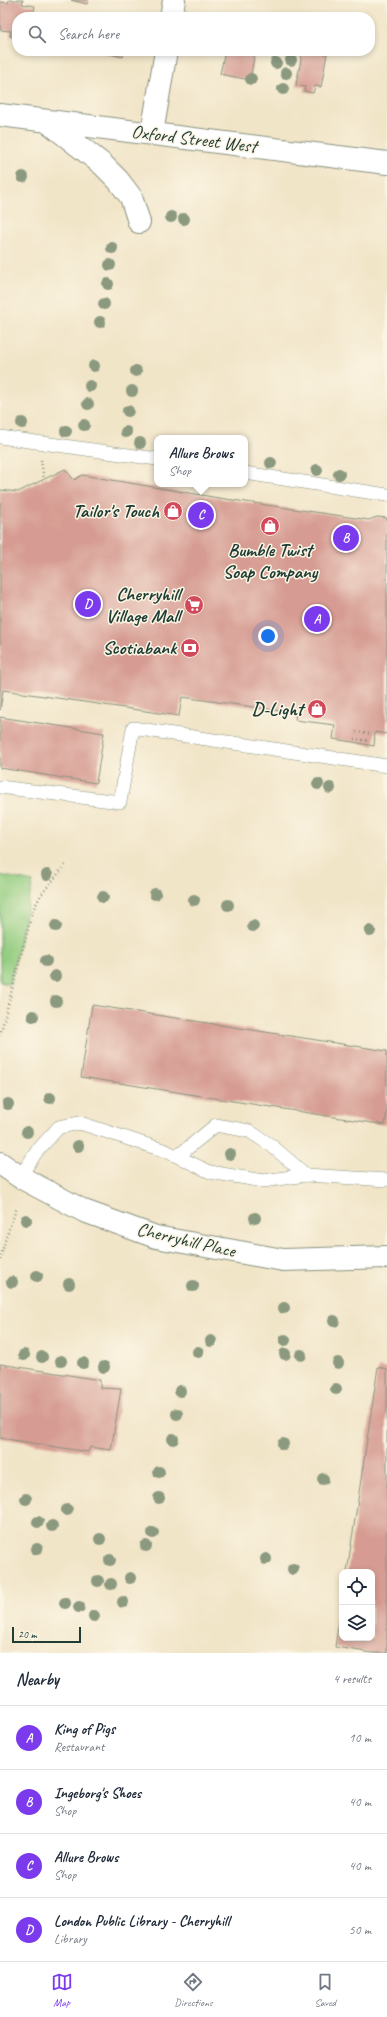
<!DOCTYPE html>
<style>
body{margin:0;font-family:Caveat,sans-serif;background:#f2f2f3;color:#1f2937}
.controls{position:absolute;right:12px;bottom:12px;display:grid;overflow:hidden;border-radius:8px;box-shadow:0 2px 6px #0003}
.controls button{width:36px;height:36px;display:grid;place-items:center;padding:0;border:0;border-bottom:1px solid #e0e1e3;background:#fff;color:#1f2937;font:20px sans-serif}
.scale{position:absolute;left:12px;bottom:10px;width:69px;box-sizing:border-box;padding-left:4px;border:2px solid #1f3d34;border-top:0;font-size:11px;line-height:14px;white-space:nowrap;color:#1f3d34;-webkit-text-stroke:3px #fcf5e5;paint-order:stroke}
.you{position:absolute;left:268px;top:636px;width:14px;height:14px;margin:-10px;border:3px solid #fff;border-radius:50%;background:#1a73e8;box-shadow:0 0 0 6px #1a73e833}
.badge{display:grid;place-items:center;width:26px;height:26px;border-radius:50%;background:#7c3aed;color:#fff;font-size:13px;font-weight:700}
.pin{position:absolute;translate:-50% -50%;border:2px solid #fff;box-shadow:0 1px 4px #0006}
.popup{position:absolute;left:154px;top:435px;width:94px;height:52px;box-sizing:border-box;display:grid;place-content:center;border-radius:8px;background:#fff;filter:drop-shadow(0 1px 3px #0005);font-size:13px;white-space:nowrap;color:#747a83}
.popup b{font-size:15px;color:#1f2937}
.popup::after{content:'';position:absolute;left:50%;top:100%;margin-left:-8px;border:8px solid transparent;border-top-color:#fff}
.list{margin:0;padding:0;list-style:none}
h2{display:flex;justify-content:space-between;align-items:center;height:52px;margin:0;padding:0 16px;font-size:17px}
h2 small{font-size:13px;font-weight:400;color:#747a83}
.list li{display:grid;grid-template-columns:26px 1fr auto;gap:12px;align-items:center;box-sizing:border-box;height:64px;padding:0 16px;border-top:1px solid #e0e1e3}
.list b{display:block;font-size:15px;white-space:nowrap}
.list p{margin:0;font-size:13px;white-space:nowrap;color:#747a83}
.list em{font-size:13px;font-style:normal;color:#747a83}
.icon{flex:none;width:22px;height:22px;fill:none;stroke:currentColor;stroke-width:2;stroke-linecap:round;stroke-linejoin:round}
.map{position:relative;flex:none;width:387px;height:1653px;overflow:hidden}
.search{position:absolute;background:#fff;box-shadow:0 2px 6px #0003;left:12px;right:12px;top:12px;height:44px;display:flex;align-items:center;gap:10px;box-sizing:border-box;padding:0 14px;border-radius:16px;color:#747a83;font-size:15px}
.sheet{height:308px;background:#fff}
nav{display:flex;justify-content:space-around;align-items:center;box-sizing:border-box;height:56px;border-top:1px solid #e0e1e3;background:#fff;font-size:11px;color:#747a83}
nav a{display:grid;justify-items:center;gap:2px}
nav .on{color:#7c3aed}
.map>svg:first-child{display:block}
.green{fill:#95ce82;stroke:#5a865b}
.building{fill:#d69b92}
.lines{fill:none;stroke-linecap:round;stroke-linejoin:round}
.lane-casing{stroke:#88917e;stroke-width:14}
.street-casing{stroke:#88917e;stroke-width:24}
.secondary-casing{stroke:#88917e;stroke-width:24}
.path{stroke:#88917e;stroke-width:2.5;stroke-dasharray:1 3;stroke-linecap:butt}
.lane{stroke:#fff;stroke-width:13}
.street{stroke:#fff;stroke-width:22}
.secondary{stroke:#fff;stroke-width:22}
.tree{fill:#8b997f}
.labels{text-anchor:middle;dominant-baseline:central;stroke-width:3;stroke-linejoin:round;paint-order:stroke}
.street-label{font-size:19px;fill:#1f3d34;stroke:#fcf5e5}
.poi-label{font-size:19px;font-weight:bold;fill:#1f3d34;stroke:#fcf5e5;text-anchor:end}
</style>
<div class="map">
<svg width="387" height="1653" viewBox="0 0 387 1653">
<rect width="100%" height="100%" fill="#fcf5e5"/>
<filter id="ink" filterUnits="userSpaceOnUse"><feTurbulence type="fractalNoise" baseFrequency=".025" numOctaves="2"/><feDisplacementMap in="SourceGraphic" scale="8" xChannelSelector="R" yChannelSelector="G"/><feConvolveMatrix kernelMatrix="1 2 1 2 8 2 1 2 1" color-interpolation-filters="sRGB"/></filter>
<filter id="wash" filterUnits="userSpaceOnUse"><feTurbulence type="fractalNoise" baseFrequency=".012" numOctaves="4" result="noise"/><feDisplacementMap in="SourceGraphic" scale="16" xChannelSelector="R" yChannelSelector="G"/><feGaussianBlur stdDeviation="0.9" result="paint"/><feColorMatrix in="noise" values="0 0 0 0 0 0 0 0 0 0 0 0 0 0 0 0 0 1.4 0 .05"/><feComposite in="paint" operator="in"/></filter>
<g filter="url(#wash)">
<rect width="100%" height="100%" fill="#f1e5c8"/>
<polygon class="green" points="0,875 33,882 10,984 0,982"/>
<g id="blocks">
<g class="building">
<polygon points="9,0 23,0 22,4 35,6 33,17 17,17 17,37 10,36 11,31 0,30 0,2 8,3"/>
<polygon points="71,0 88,0 87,4"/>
<polygon points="232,12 252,16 252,17 231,17"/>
<polygon points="95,51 124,51 123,57"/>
<polygon points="225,51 255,51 250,80 220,74"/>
<polygon points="286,51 324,51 323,54 327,54 321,87 315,86 313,93 304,91 305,87 296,85 302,55"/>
<polygon points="65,469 74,480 82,475 219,498 369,520 377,517 387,518 387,734 375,732 374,746 353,742 333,739 335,725 295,720 296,713 182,697 179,716 3,690 0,710 0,490 18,492"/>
<polygon points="0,717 104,733 96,783 0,768"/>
<polygon points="92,1005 387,1051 387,1112 385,1125 81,1077"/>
<polygon points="0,1364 100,1380 100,1388 121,1389 111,1450 90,1447 88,1452 0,1438"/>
<polygon points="378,1367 387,1369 387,1653 373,1653 335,1647 341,1607 342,1638 372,1638 372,1572 347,1572"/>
</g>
</g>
</g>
<g filter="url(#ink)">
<use href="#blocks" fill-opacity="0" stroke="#88917e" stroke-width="1"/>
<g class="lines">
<defs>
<g id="lane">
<polyline points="0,437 157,459"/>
<polyline points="245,473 387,495"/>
<polyline points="0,787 120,802 133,728 387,766"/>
<polyline points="178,1156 216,1125 249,1131 272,1146 306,1175"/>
<polyline points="20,1177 37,1151 59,1127 80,1123 166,1151 210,1172 263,1181 306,1175 387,1180"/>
</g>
<g id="street">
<polyline points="171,17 174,0"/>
<polyline points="152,133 166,51"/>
</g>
<g id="secondary">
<polyline points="0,115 387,163"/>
<polyline points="47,121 102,164 118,180 131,197 139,222"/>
<polyline points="0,1163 20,1177 84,1211 156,1237 283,1260 387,1257"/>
</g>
</defs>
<use href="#lane" class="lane-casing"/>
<use href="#street" class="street-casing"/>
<use href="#secondary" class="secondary-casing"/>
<g class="path">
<polyline points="41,460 44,479"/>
<polyline points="356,732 372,734"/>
<polyline points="354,739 370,741"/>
<polyline points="0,1035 33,910 41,895 66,864"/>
<polyline points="0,1260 6,1237 17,1207"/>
</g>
<use href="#lane" class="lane"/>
<use href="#street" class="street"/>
<use href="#secondary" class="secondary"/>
</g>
<g class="tree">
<circle cx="291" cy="60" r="6"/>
<circle cx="276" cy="63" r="6"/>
<circle cx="286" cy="73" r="6"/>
<circle cx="251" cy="79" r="6"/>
<circle cx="283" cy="89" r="6"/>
<circle cx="23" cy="177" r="6"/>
<circle cx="171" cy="217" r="6"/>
<circle cx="184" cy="219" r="6"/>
<circle cx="112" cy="248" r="6"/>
<circle cx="110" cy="265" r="6"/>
<circle cx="108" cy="284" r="6"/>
<circle cx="104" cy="304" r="6"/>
<circle cx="100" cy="322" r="6"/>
<circle cx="94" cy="366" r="6"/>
<circle cx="136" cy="371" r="6"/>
<circle cx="90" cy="386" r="6"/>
<circle cx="132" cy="391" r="6"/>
<circle cx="88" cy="404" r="6"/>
<circle cx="128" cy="411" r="6"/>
<circle cx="22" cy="423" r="6"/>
<circle cx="84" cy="425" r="6"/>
<circle cx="66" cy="431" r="6"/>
<circle cx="126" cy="432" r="6"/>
<circle cx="140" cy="443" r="6"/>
<circle cx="271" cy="463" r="6"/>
<circle cx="317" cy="470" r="6"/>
<circle cx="339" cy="474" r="6"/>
<circle cx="318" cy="784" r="6"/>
<circle cx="330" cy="788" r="6"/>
<circle cx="47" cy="875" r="6"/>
<circle cx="155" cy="894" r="6"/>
<circle cx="103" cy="897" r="6"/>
<circle cx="194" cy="900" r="6"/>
<circle cx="228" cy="905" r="6"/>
<circle cx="56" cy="926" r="6"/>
<circle cx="253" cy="926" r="6"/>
<circle cx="370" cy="931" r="6"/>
<circle cx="46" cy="961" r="6"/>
<circle cx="55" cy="976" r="6"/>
<circle cx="56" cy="1001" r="6"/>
<circle cx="33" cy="1016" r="6"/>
<circle cx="50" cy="1098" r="6"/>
<circle cx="8" cy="1104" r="6"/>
<circle cx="27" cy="1132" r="6"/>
<circle cx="78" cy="1146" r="6"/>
<circle cx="230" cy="1154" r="6"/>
<circle cx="255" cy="1218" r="6"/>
<circle cx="26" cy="1220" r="6"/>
<circle cx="37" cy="1276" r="6"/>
<circle cx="12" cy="1282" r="6"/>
<circle cx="69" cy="1284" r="6"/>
<circle cx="193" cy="1286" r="6"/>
<circle cx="284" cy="1308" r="6"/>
<circle cx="334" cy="1321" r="6"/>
<circle cx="285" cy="1340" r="6"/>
<circle cx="211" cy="1341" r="6"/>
<circle cx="198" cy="1352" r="6"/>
<circle cx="285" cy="1354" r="6"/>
<circle cx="24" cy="1355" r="6"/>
<circle cx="301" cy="1355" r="6"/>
<circle cx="42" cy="1357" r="6"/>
<circle cx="61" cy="1361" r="6"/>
<circle cx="83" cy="1363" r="6"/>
<circle cx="338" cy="1363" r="6"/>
<circle cx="104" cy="1367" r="6"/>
<circle cx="336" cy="1389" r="6"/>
<circle cx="180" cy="1391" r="6"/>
<circle cx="177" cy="1414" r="6"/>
<circle cx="173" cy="1439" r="6"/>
<circle cx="283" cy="1444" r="6"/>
<circle cx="159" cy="1472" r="6"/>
<circle cx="323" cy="1479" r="6"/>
<circle cx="159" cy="1498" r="6"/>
<circle cx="26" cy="1499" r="6"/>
<circle cx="67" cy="1510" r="6"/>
<circle cx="38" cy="1522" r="6"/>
<circle cx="52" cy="1526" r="6"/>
<circle cx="153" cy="1533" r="6"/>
<circle cx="100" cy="1539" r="6"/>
<circle cx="146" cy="1546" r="6"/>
<circle cx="37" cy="1549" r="6"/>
<circle cx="266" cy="1559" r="6"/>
<circle cx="110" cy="1560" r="6"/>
<circle cx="293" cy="1569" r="6"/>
<circle cx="130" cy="1578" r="6"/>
<circle cx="98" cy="1581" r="6"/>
<circle cx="111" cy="1584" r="6"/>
<circle cx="123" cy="1602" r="6"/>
<circle cx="65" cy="1603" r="6"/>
<circle cx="79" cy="1607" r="6"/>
<circle cx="94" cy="1616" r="6"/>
</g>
</g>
<defs>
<symbol id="shop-disc" viewBox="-11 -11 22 22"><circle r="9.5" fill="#d1495b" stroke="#fcf5e5"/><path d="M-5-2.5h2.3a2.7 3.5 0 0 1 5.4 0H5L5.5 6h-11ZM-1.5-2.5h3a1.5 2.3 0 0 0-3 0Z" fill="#fff"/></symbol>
<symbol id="supermarket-disc" viewBox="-11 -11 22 22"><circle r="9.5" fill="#d1495b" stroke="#fcf5e5"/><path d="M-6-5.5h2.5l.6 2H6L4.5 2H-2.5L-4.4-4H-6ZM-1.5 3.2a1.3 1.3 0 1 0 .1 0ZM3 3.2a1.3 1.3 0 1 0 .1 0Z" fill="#fff"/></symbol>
<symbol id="bank-disc" viewBox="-11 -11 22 22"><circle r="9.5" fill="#d1495b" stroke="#fcf5e5"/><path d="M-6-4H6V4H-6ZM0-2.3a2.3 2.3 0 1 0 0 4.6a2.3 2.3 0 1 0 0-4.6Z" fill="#fff"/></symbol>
</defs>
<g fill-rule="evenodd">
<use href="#shop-disc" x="162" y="500" width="22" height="22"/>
<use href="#shop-disc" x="259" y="515" width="22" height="22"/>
<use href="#supermarket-disc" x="183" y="594" width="22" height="22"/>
<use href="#bank-disc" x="179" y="637" width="22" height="22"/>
<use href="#shop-disc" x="306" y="698" width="22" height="22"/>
</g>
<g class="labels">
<g class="street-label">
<text transform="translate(194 139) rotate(7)">Oxford Street West</text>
<text transform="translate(186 1240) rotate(13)">Cherryhill Place</text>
</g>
<g class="poi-label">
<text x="159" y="511">Tailor's Touch</text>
<text x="270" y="550" text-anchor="middle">Bumble Twist<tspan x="270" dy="22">Soap Company</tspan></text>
<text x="180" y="594">Cherryhill<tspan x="180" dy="22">Village Mall</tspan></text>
<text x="176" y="648">Scotiabank</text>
<text x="303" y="709">D-Light</text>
</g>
</g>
</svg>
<div class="controls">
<button><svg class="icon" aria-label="locate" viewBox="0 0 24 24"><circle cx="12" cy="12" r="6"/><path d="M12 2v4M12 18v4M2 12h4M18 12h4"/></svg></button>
<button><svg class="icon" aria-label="layers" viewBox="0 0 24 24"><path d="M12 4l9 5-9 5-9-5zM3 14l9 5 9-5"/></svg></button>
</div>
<div class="scale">20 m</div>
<div class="you"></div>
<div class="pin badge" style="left:317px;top:619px">A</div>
<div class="pin badge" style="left:346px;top:538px">B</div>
<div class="pin badge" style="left:201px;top:515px">C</div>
<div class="popup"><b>Allure Brows</b>Shop</div>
<div class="pin badge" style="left:88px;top:604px">D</div>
<div class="search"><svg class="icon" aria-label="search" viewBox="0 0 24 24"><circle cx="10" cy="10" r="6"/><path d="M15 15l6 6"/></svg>Search here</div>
</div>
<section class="sheet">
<h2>Nearby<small>4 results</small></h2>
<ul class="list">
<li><span class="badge">A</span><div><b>King of Pigs</b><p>Restaurant</p></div><em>10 m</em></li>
<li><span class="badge">B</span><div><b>Ingeborg's Shoes</b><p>Shop</p></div><em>40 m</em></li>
<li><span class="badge">C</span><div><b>Allure Brows</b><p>Shop</p></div><em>40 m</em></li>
<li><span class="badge">D</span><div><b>London Public Library - Cherryhill</b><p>Library</p></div><em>50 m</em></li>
</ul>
</section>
<nav>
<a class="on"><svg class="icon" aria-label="map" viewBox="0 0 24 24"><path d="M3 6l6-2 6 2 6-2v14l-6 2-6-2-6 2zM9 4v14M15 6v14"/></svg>Map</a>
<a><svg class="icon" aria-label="directions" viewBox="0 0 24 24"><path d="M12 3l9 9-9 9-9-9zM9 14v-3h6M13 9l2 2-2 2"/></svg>Directions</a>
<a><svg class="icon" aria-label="saved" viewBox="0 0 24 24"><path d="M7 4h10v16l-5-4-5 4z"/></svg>Saved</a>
</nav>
